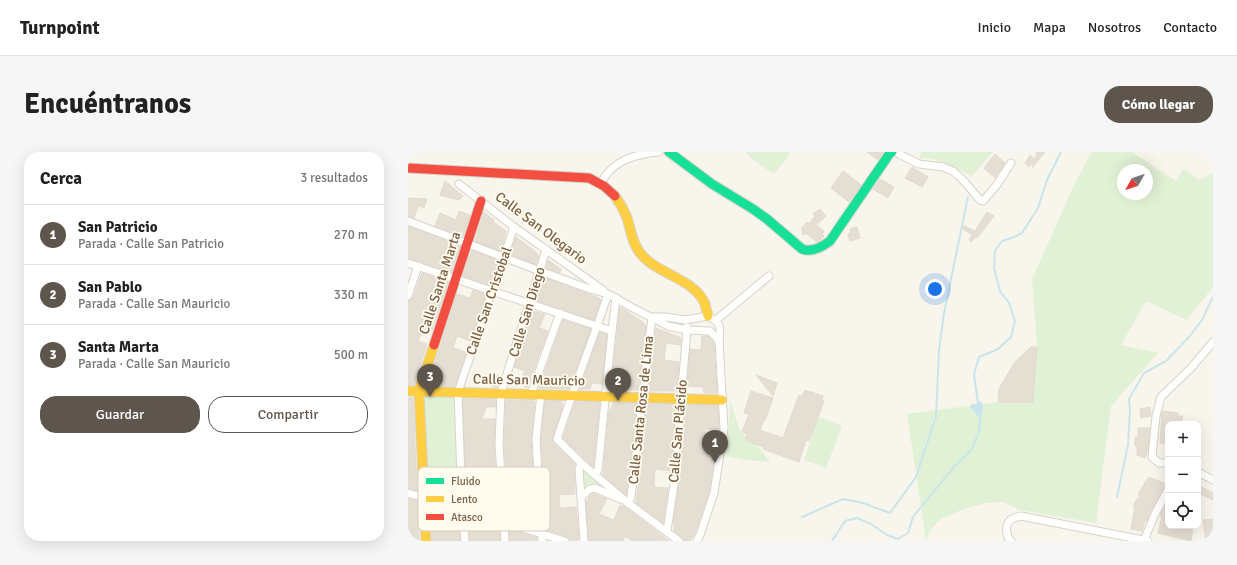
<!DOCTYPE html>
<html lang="es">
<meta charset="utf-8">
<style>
body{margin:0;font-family:Signika,sans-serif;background:#f6f6f6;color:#222}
.controls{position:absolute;right:12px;bottom:12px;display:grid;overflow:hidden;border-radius:8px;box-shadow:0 4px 16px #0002}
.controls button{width:36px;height:36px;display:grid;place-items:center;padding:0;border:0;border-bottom:1px solid #e0e0e0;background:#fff;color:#222;font:20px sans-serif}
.compass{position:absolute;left:709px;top:12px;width:36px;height:36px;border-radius:50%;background:#fff;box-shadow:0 4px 16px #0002;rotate:230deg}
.you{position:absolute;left:527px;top:137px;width:14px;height:14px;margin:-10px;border:3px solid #fff;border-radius:50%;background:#1a73e8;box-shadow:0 0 0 6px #1a73e833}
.badge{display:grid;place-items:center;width:26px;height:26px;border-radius:50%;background:#5e564d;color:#fff;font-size:13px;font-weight:700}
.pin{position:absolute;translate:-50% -33px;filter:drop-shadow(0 1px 2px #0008)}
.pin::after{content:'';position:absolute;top:21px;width:14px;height:12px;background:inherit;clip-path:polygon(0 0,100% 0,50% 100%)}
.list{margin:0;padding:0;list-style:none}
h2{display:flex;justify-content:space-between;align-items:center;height:52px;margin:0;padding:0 16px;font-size:17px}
h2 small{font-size:13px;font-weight:400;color:#767676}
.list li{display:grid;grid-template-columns:26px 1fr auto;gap:12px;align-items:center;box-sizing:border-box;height:60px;padding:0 16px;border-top:1px solid #e0e0e0}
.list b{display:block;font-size:15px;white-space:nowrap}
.list p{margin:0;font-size:13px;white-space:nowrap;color:#767676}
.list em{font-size:13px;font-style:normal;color:#767676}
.actions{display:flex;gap:8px;padding:12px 16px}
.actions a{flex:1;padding:9px 0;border:1px solid #5e564d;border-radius:16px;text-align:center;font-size:14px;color:#5e564d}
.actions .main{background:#5e564d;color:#fff}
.icon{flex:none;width:22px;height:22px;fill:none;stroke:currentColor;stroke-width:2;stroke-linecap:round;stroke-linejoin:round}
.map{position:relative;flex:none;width:805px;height:389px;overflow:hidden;border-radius:16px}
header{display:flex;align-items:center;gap:24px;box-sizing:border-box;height:56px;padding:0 20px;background:#fff;border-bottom:1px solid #e0e0e0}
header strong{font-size:19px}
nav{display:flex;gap:22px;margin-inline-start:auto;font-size:14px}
.intro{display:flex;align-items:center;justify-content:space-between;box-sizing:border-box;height:96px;padding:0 24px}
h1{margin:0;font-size:28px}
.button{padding:10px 18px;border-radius:16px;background:#5e564d;color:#fff;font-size:14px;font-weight:700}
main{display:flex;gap:24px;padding:0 24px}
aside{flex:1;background:#fff;border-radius:16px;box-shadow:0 4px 16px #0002}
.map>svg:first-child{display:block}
.green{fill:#e1f1d5;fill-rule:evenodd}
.water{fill:#cae4eb}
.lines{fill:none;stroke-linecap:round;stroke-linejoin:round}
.stream{stroke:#cae4eb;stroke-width:2}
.building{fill:#e5ded3;stroke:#e2dacd}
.street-casing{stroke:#d8d2ca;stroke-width:9}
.fast-casing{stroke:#d8d2c7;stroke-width:11}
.slow-casing{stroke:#d8d2c7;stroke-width:11}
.jam-casing{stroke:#d8d2c7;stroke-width:11}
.street{stroke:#fefefc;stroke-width:7}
.fast{stroke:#16e098;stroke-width:9}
.slow{stroke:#ffcf43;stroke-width:9}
.jam{stroke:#f24e42;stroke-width:9}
.labels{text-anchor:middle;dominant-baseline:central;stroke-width:3.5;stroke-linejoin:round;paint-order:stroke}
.street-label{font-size:14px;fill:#7b6147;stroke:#fffbee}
.key{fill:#fffbee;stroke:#d7cdbc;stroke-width:1}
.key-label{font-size:11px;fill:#7b6147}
</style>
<header>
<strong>Turnpoint</strong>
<nav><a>Inicio</a><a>Mapa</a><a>Nosotros</a><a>Contacto</a></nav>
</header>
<div class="intro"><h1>Encuéntranos</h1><a class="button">Cómo llegar</a></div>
<main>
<aside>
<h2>Cerca<small>3 resultados</small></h2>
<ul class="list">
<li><span class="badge">1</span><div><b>San Patricio</b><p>Parada · Calle San Patricio</p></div><em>270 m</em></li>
<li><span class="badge">2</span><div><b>San Pablo</b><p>Parada · Calle San Mauricio</p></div><em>330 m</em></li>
<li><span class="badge">3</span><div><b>Santa Marta</b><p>Parada · Calle San Mauricio</p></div><em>500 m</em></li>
</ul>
<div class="actions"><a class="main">Guardar</a><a>Compartir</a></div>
</aside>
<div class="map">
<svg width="805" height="389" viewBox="0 0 805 389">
<rect width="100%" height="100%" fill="#f8f5ec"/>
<g class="green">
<polygon points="338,0 382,0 379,6 366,22 345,8"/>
<polygon points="513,0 585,0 564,24 525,7 511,6"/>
<path d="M684,0H724L768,29L775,17L792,28L805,21V135L779,168L738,149L713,193L750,201L703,254L688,371L612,358L595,350L577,351L553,358L537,366L535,365L522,378L518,388L499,262L590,250H625L629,195L624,127L667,31ZM715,18H739V42H715Z"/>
<polygon points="11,239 50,240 54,357 16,346"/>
<polygon points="322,248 332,278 340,288 352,296 362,310 337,308 319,304"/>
<polygon points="411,265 434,274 418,316 396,308"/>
<polygon points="174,316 193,332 191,334 182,331 178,337 175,337"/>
</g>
<path class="water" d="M572,249L574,250L575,255L573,267C568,264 567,259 562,255L563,252H568Z"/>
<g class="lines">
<g class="stream">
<polyline points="570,252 566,222 571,205 590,197 603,185 607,169 601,151 592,139 586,116 587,99 594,89 606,85 614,81 630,56 639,28 653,0"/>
<polyline points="709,345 720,293 722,258 721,247 736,221 758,209 781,185 794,168 805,145"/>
<polyline points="394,365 435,347 455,351 482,361 508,325 528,265 531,198 536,161 560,45"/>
<polyline points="424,389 437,369 449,366 463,372 479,383 490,387 500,381 505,365 513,355 546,315 564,297 571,279 572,265"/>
</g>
</g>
<g class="building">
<polygon points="459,0 475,0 470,8"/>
<polygon points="629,0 637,0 624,16 625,13 623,12 621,15 617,11 622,3 627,7"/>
<polygon points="587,2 597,11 587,26 576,16"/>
<polygon points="504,15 520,25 514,35 497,26"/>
<polygon points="435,19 453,33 441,50 423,36"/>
<polygon points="472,27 486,35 480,46 465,37"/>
<polygon points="37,29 55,44 51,48 32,43"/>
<polygon points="0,46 19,47 16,56 10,54 6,66 0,64"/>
<polygon points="412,57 418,64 408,73 416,79 414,82 416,84 413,87 409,90 398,81 396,83 394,81 395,79 393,77 399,70 401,72 407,64 405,62"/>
<polygon points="51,59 62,63 55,84 27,74 32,61 48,68"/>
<polygon points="76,60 86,68 85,70 98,79 93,99 67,89"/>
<polygon points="579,60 586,64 569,86 568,85 563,90 561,88 564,83 555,77 556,74 567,79"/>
<polygon points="0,74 52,94 43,120 0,106"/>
<polygon points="449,75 452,86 442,89 440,82 443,81 442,77"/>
<polygon points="108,85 129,101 131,104 129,111 127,112 102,102"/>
<polygon points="64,98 89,108 81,133 55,124"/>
<polygon points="140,108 153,117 152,121 138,116"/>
<polygon points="14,121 40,130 24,178 15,175 10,189 19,192 6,233 0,233 0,149 5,146"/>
<polygon points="135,125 191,146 193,148 186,168 127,148"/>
<polygon points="65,138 78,142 62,189 49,184 45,196 58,200 47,234 20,233 49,142 62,146"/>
<polygon points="212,155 235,170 238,174 230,238 203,238"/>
<polygon points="124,159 137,162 131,176 140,179 119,236 111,231 117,219 106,215"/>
<polygon points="155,168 183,177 161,237 131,236"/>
<polygon points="248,176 273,186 273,193 258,191 256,208 271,210 269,239 240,239"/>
<polygon points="192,180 199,182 194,232 184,231 182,237 172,237"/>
<polygon points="294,184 300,184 306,191 309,241 296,241 295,235 279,234 282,197 293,198"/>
<polygon points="623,195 629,195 625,250 590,250 591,237 606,211"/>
<polygon points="84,220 93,225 90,235 84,235 85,221"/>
<polygon points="348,223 369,231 365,244"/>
<polygon points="397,238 415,244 414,249 416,249 403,285 401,289 398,288 391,310 355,297 356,295 344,291 337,287 339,282 334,280 341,262 336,261 343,239 365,246 357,268 356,268 352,278 375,286 391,243 394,245"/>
<polygon points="0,246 5,246 9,339 0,336"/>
<polygon points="55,247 88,248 87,255 78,255 74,267 87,267 86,292 88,330 73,331 74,339 58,340"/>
<polygon points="98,248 127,249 123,287 125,319 98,322 96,292"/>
<polygon points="137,249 153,249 155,253 144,288 145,291 166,311 167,342 151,343 152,356 168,355 171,387 169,389 162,388 158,384 138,378 133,287"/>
<polygon points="167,250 192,250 185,315 155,286"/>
<polygon points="205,251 229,251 218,343 195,323 201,259 202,259"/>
<polygon points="239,252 268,252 263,319 247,317 246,335 260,336 255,371 228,351"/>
<polygon points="278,253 310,254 311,276 311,277 296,277 298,287 309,289 301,340 287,381 282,389 276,389 274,385 266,379 266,371 265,371 272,326"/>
<polygon points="742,255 743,264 733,266 732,257"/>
<polygon points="754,259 770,261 770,264 775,264 773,272 760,272 760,292 752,291"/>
<polygon points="730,276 742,276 740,298 737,306 729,303 729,294 727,294 727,285 730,286"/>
<polygon points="741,325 760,333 756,336 741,362 739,369 737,368 734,379 723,377 727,354 725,354 729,347 732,344 730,342 737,331 736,331"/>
<polygon points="791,334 805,341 805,348 792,342"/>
<polygon points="185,341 199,347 191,362 206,368 212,353 217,355 261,389 224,389 217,384 215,389 181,389 178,351 181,345"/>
<polygon points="0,346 10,349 11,389 0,389"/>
<polygon points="760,348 760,374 775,377 776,374 785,375 783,389 750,381 754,364 752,363"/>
<polygon points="23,353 49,361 52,389 24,389"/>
<polygon points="60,364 91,374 92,389 62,389"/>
<polygon points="805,367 805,389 798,389 795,368"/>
<polygon points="101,377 129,386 129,389 102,389"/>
</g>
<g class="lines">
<defs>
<g id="street">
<polyline points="487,0 511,12 535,15 545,19 555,28 572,48 575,49 588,34 603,11"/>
<path d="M193,31C205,8 227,2 251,0"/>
<polyline points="51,32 106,75 195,138"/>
<polyline points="0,69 132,119 182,137 200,142 223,155 260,174 279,178 302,179 311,189"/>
<polyline points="0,111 204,179"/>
<path d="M200,142C184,190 165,238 149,287L173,311L220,351L271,389"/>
<polyline points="0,144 10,114"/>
<path d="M244,165H258L277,168L300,164C313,170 313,176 311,189L316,276L306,341L292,383L289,389"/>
<polyline points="308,168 361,124"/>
<polyline points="123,242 152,161"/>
<polyline points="133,242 128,287 134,389"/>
<polyline points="173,311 171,317 173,345 176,389"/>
<polyline points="760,311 751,311 744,305 748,264 753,245 783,216 805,190"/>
<polyline points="790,320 805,328"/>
<polyline points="187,322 190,318 204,179 208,146"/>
<polyline points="0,341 157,389"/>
<polyline points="173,345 182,337 187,336 212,347"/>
<polyline points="220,351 223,345 244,165"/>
<polyline points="259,379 267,326 273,246 279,178 279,175"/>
<polyline points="736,388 747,362 760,338"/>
<polyline points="57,389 54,357 50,240 106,75"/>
<polyline points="97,389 91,292 93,241 138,98"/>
<path d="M603,389C597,383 596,370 606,366C608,365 611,365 613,364L740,389"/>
</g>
<path id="fast" d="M261,0L304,32L345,57L359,67L394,97C404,101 414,95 422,89L482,1L484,0"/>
<g id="slow">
<path d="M207,44C212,51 216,58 219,66C223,78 224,92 233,102C250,123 286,126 297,152C298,156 299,160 300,164"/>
<polyline points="0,239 314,248"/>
<polyline points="18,389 11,239 26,193"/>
</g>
<g id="jam">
<polyline points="0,16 181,26 196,34 207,44"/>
<polyline points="26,193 73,49"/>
</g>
</defs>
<use href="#street" class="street-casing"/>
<use href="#fast" class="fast-casing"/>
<use href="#slow" class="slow-casing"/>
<use href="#jam" class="jam-casing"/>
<use href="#street" class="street"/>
<use href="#fast" class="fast"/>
<use href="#slow" class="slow"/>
<use href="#jam" class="jam"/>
</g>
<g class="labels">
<g class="street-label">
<text transform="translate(133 76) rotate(37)">Calle San Olegario</text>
<text transform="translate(32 131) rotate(-72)">Calle Santa Marta</text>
<text transform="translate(81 149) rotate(-71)">Calle San Cristobal</text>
<text transform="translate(119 160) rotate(-73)">Calle San Diego</text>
<text transform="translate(121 228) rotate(1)">Calle San Mauricio</text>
<text transform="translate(233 258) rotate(-84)">Calle Santa Rosa de Lima</text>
<text transform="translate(270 279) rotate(-85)">Calle San Plácido</text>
</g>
</g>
<rect x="10" y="315" width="132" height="64" rx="6" class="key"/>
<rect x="18" y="326" width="18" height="6" fill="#16e098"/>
<rect x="18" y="344" width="18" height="6" fill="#ffcf43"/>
<rect x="18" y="362" width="18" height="6" fill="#f24e42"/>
<g class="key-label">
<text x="43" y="333">Fluido</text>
<text x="43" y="351">Lento</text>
<text x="43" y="369">Atasco</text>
</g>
</svg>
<div class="controls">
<button>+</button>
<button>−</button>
<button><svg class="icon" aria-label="locate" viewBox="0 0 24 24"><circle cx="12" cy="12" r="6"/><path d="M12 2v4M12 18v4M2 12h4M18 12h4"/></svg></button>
</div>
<svg class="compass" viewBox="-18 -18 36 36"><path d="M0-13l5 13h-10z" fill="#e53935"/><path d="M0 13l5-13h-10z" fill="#767676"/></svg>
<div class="you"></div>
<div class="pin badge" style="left:307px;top:311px">1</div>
<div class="pin badge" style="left:210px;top:249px">2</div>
<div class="pin badge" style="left:22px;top:245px">3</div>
</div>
</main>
